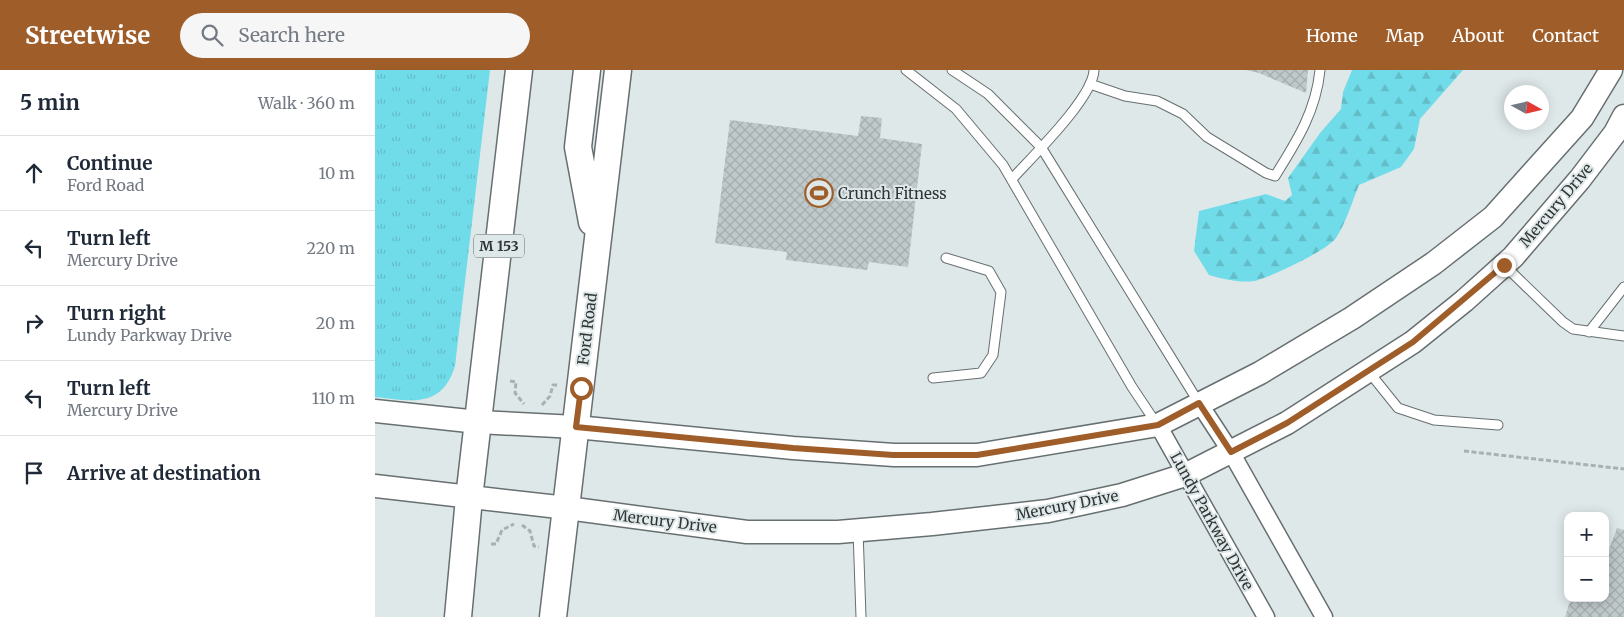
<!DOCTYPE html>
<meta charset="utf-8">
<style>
body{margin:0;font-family:Merriweather,serif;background:#f6f6f7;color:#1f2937}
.controls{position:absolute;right:15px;bottom:15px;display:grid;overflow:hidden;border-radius:10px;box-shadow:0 2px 12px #0003}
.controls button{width:45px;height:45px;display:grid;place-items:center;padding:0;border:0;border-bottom:1px solid #e0e1e3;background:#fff;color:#1f2937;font:25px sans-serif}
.compass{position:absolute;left:1129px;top:15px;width:45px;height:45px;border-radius:50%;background:#fff;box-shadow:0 2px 12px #0003;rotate:98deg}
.stop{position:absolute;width:15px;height:15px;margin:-11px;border:4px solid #9f5e29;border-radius:50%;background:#fff}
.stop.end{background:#9f5e29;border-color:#fff;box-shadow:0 1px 5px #0008}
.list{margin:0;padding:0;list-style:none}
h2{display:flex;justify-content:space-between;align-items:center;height:65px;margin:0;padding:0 20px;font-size:21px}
h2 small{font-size:16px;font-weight:400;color:#747a83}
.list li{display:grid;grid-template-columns:32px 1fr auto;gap:15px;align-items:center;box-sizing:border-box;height:75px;padding:0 20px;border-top:1px solid #e0e1e3}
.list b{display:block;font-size:19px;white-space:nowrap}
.list p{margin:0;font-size:16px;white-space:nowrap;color:#747a83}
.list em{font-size:16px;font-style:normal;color:#747a83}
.icon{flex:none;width:28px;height:28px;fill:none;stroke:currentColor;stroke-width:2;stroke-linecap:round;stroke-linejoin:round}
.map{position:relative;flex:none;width:1249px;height:547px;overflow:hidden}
header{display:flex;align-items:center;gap:30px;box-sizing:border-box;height:70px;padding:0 25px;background:#9f5e29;color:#fff}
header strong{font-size:24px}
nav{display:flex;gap:28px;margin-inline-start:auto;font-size:18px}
.search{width:350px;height:45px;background:#f6f6f7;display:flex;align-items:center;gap:12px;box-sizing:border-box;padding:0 18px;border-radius:28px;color:#747a83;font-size:19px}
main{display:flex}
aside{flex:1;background:#fff}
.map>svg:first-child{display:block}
.grass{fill:url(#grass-tufts)}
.forest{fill:url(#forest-firs)}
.building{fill:url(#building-cross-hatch)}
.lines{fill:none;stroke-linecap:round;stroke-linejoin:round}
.lane-casing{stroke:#676f70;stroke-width:11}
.street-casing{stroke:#676f70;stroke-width:19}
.secondary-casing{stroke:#676f70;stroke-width:25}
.primary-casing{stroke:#676f70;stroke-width:29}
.path{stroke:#a9b0b1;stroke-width:3;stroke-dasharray:5 2.5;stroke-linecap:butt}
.lane{stroke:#fff;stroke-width:9}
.street{stroke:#fff;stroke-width:16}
.secondary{stroke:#fff;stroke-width:22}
.primary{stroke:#fff;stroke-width:26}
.route{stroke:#9f5e29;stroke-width:6}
.labels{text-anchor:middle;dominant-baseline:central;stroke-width:4;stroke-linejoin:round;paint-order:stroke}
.shield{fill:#dfe8e9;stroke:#656a6b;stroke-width:1}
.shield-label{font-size:14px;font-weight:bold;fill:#313435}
.poi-label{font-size:15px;fill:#313435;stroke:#dfe8e9;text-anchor:start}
.street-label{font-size:15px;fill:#313435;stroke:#dfe8e9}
</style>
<header>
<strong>Streetwise</strong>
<div class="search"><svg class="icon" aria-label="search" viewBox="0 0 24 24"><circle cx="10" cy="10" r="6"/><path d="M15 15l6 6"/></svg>Search here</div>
<nav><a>Home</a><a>Map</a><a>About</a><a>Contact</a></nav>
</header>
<main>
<aside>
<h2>5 min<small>Walk · 360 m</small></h2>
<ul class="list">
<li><svg class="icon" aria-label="ahead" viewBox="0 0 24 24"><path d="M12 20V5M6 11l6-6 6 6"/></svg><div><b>Continue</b><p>Ford Road</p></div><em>10 m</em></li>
<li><svg class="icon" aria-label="left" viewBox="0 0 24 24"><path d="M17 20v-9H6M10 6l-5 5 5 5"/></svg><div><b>Turn left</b><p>Mercury Drive</p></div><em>220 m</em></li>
<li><svg class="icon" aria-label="right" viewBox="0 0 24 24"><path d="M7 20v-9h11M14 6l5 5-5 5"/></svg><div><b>Turn right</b><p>Lundy Parkway Drive</p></div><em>20 m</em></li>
<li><svg class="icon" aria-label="left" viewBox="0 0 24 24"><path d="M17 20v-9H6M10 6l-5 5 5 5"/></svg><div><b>Turn left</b><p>Mercury Drive</p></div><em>110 m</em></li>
<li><svg class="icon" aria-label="arrive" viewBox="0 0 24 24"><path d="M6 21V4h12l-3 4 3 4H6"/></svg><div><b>Arrive at destination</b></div></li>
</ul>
</aside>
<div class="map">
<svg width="1249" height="547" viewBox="0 0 1249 547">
<defs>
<pattern id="grass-tufts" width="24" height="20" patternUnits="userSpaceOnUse" patternTransform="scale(1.25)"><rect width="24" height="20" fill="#71dce9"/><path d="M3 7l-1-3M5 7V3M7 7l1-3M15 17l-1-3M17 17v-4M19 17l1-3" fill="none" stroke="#62bdc8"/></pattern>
<pattern id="forest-firs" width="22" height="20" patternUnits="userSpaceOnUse" patternTransform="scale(1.25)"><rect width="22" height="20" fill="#71dce9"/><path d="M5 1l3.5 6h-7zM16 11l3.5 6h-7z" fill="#62bdc8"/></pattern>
<pattern id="building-cross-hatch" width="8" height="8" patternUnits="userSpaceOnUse" patternTransform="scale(1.25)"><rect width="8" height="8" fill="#c0c9ca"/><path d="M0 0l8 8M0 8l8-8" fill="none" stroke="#a5adae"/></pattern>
</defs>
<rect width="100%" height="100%" fill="#dfe8e9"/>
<path class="grass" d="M0,0H115L80,296C67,339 36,331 0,327Z"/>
<path class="forest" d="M977,0H1088L1045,49L1039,79L1026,97L984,115C977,132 971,153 961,168C953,180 894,208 879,211C864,213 848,209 834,205L819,181L824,141L891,124L910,131L917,125L913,108L945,63L966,39L968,22Z"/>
<g class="building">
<polygon points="871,0 933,0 931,23 884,3"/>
<polygon points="486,46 507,48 505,68 547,74 533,197 494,192 492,200 411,190 412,182 340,173 355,50 483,66"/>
<polygon points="1242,458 1249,460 1249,547 1190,547 1196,528 1230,528 1230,475 1235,477"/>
</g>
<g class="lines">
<defs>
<g id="lane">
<polyline points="531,0 581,39 628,95 757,317 781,353"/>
<polyline points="577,0 613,24 666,77 824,333"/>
<path d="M715,14L750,26L782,31L808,44L832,67L891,103L900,106C922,71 941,41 945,0"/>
<path d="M637,109C657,87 718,28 719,0"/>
<polyline points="1129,195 1188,252 1198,259 1249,266"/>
<polyline points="1214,262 1249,217"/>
<polyline points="994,302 1023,338 1059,350 1123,355"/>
<polyline points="558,308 606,303 618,285 626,222 614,201 571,188"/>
<polyline points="483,460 486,547"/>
</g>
<g id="street">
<polyline points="824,333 856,382 949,547"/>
<polyline points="783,355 891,547"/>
</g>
<g id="secondary">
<polyline points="0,341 103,352 201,357 418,378 519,385 602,385 783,355 885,303 977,248 1059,193 1118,147 1207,48 1236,0"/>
<polyline points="0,416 192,438 372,462 463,462 557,454 673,441 747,425 810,405 912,353 1038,272 1089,231 1138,187 1205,109 1240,63 1249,46"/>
</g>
<g id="primary">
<polyline points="212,0 203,77 217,152"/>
<polyline points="83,547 94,428 144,0"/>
<polyline points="178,547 243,0"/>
</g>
</defs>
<use href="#lane" class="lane-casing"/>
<use href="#street" class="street-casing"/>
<use href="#secondary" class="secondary-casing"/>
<use href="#primary" class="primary-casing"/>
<g class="path">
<polyline points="135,311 141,312 140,323 149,334"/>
<polyline points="167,335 175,326 178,315 183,315"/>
<polyline points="1089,381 1249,399"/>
<polyline points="147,455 155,461 159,476 164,477"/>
<polyline points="116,474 121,474 127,460 139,454"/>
</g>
<use href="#lane" class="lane"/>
<use href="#street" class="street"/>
<use href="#secondary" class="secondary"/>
<use href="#primary" class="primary"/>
</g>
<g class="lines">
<polyline class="route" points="206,318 201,357 418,378 518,385 602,385 783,355 824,333 856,382 912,353 1038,272 1129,195"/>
</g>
<defs>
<symbol id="stadium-ring" viewBox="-11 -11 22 22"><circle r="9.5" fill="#dfe8e9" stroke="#9f5e29" stroke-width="1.5"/><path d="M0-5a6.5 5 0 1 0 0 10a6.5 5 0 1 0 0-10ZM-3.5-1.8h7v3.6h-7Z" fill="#9f5e29"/></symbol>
</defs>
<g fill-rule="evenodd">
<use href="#stadium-ring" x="428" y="107" width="32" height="32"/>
</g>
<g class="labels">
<rect class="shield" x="99" y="164.5" width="50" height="23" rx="4"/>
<g class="shield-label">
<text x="124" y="176">M 153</text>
</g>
<g class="poi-label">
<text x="463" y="123">Crunch Fitness</text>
</g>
<g class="street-label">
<text transform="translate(1181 135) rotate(-50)">Mercury Drive</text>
<text transform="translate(212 259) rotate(-83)">Ford Road</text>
<text transform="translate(692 435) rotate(-11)">Mercury Drive</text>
<text transform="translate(290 451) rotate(7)">Mercury Drive</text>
<text transform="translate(837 451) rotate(61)">Lundy Parkway Drive</text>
</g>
</g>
</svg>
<div class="controls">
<button>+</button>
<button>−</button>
</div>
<svg class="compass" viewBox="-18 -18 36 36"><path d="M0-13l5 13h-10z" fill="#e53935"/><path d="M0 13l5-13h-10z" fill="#747a83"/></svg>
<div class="stop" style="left:206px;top:318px"></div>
<div class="stop end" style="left:1129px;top:195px"></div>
</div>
</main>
